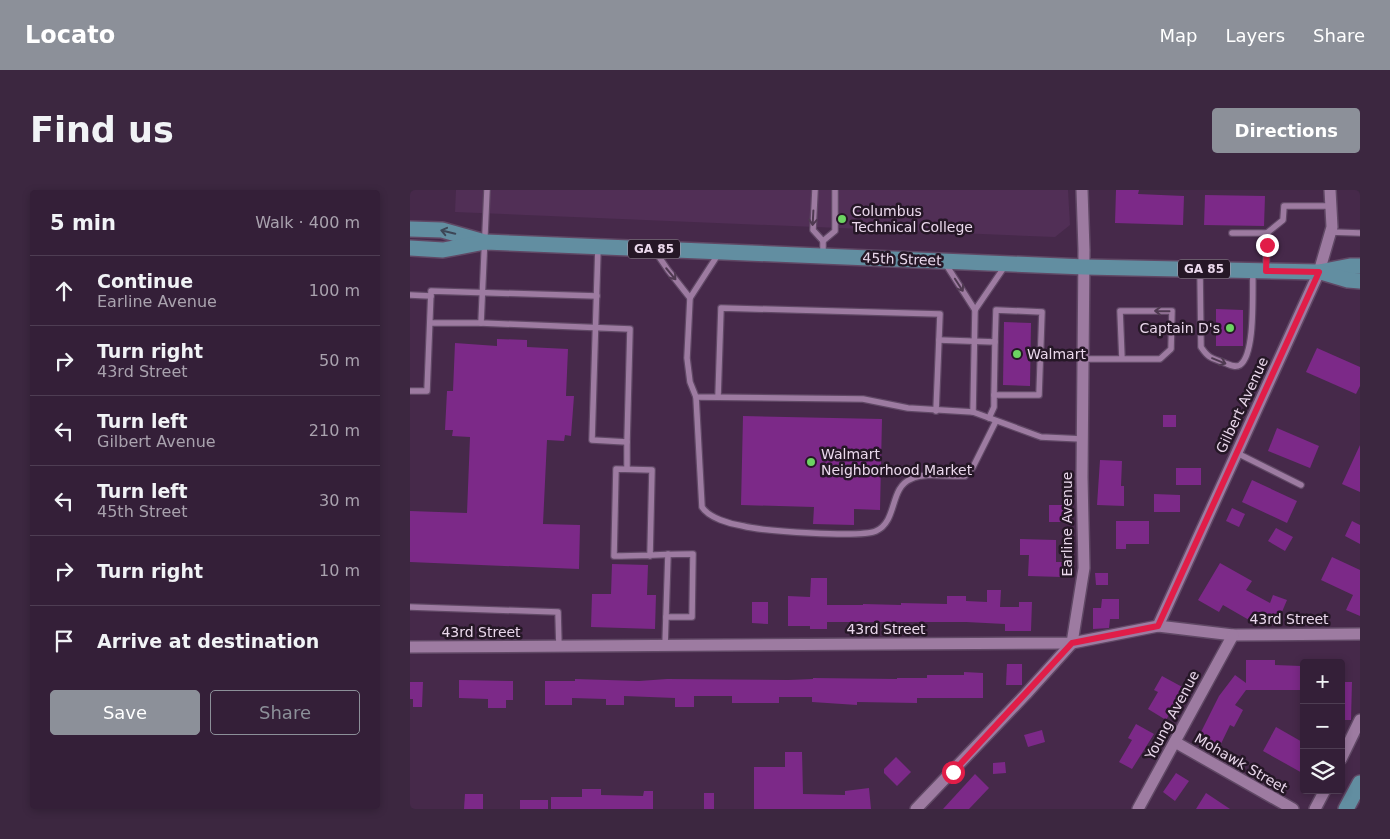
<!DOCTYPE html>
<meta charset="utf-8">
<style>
body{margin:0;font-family:"DejaVu Sans",sans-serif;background:#3c2740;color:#f1f3f6}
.controls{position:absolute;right:15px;bottom:15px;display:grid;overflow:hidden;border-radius:5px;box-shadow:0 2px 8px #0003}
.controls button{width:45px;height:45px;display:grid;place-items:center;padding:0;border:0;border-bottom:1px solid #4e3d53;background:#341f38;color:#f1f3f6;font:25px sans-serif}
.stop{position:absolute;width:15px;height:15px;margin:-11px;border:4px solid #e11d48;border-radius:50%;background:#fff}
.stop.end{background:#e11d48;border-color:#fff;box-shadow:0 1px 5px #0008}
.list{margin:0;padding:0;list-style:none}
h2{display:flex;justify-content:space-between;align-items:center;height:65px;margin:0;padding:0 20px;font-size:21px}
h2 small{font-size:16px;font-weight:400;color:#a9a2ae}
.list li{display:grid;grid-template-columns:32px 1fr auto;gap:15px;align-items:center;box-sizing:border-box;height:70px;padding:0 20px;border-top:1px solid #4e3d53}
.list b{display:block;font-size:19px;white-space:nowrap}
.list p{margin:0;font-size:16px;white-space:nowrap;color:#a9a2ae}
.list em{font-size:16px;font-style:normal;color:#a9a2ae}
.actions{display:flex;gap:10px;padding:15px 20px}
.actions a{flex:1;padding:11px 0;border:1px solid #8c9099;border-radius:5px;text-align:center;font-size:18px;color:#8c9099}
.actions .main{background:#8c9099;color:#fff}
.icon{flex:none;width:28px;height:28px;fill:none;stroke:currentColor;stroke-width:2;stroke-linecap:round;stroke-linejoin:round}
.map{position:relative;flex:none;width:950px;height:619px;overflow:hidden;border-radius:5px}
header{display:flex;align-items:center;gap:30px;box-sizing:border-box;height:70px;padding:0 25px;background:#8c9099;color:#fff}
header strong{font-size:24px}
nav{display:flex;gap:28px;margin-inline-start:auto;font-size:18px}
.intro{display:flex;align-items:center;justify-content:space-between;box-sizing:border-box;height:120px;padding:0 30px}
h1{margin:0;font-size:35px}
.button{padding:12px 22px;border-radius:5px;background:#8c9099;color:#fff;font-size:18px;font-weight:700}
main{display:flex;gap:30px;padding:0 30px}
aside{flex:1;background:#341f38;border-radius:5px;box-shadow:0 2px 8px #0003}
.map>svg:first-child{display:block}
.built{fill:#512f56}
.building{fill:#7c2988}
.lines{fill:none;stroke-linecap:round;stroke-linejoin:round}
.lane-casing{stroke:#604865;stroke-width:8}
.street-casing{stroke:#604865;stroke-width:14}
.primary-casing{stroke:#604865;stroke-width:18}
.lane{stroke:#9d7ba1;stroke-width:5.5}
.street{stroke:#9d7ba1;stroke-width:11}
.primary{stroke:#628ea1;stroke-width:15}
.oneway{stroke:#4f3a51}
.oneway2{stroke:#3d4757}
.route{stroke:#e11d48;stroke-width:6}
.poi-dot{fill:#6cd362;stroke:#251726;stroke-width:2}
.labels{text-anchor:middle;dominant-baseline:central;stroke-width:5;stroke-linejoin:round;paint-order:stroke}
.shield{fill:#251726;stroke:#af9eb1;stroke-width:1}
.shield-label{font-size:12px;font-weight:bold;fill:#ead8ec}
.poi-label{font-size:14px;fill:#ead8ec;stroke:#251726;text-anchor:start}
.street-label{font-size:14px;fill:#ead8ec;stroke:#251726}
</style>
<header>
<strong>Locato</strong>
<nav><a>Map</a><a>Layers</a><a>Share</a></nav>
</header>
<div class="intro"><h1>Find us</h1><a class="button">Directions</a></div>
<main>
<aside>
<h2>5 min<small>Walk · 400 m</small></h2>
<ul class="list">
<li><svg class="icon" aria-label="ahead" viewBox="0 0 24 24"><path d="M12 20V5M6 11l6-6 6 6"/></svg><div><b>Continue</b><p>Earline Avenue</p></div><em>100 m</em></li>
<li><svg class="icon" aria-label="right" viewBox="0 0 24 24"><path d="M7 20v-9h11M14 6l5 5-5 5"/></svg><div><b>Turn right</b><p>43rd Street</p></div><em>50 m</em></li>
<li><svg class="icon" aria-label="left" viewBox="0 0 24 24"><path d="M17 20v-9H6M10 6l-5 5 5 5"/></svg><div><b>Turn left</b><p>Gilbert Avenue</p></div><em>210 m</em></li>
<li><svg class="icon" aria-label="left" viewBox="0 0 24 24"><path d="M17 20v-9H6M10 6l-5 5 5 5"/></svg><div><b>Turn left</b><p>45th Street</p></div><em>30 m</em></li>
<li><svg class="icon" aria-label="right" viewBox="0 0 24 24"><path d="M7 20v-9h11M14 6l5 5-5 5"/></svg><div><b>Turn right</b></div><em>10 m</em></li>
<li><svg class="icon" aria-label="arrive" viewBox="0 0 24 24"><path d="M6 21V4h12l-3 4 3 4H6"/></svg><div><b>Arrive at destination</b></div></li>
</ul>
<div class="actions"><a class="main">Save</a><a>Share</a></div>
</aside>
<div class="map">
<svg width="950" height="619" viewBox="0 0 950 619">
<rect width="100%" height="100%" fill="#46294a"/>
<polygon class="built" points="46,0 658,0 660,35 645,47 45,22"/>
<g class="building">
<polygon points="706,0 729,0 728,4 774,6 773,35 705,33"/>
<polygon points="795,5 855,6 854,36 794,35"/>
<polygon points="806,119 833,120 833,156 806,156"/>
<polygon points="594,132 621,133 620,196 593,195"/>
<polygon points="87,149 117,150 117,157 158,159 156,206 164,206 161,246 155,245 154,251 137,250 133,334 170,335 169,379 0,372 0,321 57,323 60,247 42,246 43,240 35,240 37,201 43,201 45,153 87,156"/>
<polygon points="907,158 950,177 950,196 946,204 896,182"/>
<rect x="753" y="225" width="13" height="12"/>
<polygon points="333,226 472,229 470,320 444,319 444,335 403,334 404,317 331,315"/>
<polygon points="867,238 909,256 900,278 858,261"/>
<polygon points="950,255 950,302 932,294"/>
<polygon points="690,270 712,271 711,296 714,296 714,316 687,315"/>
<rect x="766" y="278" width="25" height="17"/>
<polygon points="842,290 887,311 877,333 832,312"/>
<polygon points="744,304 770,305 770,322 744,322"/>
<rect x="639" y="315" width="16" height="17"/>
<polygon points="822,318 835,324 829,337 816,331"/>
<polygon points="706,331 739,331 739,354 716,354 716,359 706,359"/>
<polygon points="942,331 950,335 950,354 935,346"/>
<polygon points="866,338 883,347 875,361 858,351"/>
<polygon points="610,349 646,350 646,372 652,372 652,387 618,386 619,365 610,365"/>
<polygon points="922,367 950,380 950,426 936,420 943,405 911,390"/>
<polygon points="810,373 842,391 836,400 860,413 863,405 877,410 866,436 841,426 839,430 813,415 809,422 788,410"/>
<polygon points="202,374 238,375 237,405 246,405 245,439 181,437 182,404 201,404"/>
<polygon points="685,383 698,383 698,395 686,395"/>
<polygon points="401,388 417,388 417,415 453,415 453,414 491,415 491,413 537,414 537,406 556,406 556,411 577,412 577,400 591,400 590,417 609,417 609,412 622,412 621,441 595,441 595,434 556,432 417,432 417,439 400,439 400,436 378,436 378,406 400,407"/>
<polygon points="692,409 709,409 709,429 700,429 699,438 683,439 683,418 691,418"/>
<polygon points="342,412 358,412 358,434 342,433"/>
<polygon points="836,470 865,470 865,475 891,476 890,500 836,500 825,515 833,520 824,537 820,535 807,562 787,550 809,506 825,485 836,493"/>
<polygon points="597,474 612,474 612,495 596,495"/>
<polygon points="554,482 573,483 573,508 507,508 507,513 447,512 447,515 402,512 402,507 369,507 369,513 322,513 322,506 284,506 284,517 265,517 265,508 214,506 214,515 196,515 196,509 162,508 162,515 135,515 135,491 165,491 165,489 229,491 257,489 378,490 403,489 403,488 487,489 487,488 517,488 517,485 554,485"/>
<polygon points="752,486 776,499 769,513 767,512 756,530 738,519 748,502 744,500"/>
<polygon points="49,490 103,491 103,510 96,510 96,518 78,518 78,509 49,508"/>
<polygon points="0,492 13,492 12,517 3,517 3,509 0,509"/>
<polygon points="931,492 942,492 941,530 931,530"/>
<polygon points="726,534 744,544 722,579 709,572 722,550 718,548"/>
<polygon points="866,537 894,553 894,584 853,561"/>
<polygon points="632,540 635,552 618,557 614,545"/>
<polygon points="375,562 392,562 393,604 435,605 435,601 459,598 461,619 344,619 344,577 375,577"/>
<polygon points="486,567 501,582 487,596 474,583 474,579"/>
<polygon points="595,572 596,583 583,584 583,573"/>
<polygon points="766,583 779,591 765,611 753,602"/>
<polygon points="565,584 579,598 559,619 533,619"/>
<polygon points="172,599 191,599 191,605 233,606 234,601 243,601 243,619 141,619 141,607 172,607"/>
<rect x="294" y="603" width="10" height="16"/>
<polygon points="796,603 820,619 786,619"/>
<polygon points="55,604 73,604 73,619 54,619"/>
<rect x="110" y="610" width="28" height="9"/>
</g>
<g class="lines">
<defs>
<g id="lane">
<polyline points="77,0 71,133 220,139 217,252 182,250 188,58"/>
<polyline points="405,0 403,40 413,51 413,66"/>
<polyline points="920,42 950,43"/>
<polyline points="822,43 857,43"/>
<polyline points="413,51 425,41 425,0"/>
<polyline points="245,61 258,80 280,108"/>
<polyline points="309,63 280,108 277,168 280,192 286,207 453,209 498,218 563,222 631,247 672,249"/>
<polyline points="535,73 565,120"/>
<path d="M790,81L791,157C799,169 802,168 815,173C820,175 825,178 830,175C846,164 842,100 843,81"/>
<polyline points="856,81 857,43 873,30 874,16 921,16"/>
<polyline points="0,105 21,106"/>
<polyline points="20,133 71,133"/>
<polyline points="529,150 585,152 586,120 632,122 629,205 584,205 584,217 579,228"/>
<polyline points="673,169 750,169 761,159 762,121 710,121 712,169"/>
<polyline points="0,201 17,201 21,101 187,106"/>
<polyline points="584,205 585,152"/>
<path d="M286,207L292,317C299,328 320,334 333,336C353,341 450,348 466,341C488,331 479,298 501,289C516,282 538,287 555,286L563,277L586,231"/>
<polyline points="308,207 311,118 530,124 526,221"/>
<polyline points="563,222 565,120 595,76"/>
<polyline points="827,263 891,295"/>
<polyline points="217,279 217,252"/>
<path d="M240,366L242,280L206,279L204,366C231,366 257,364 283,364L282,427H256"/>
<polyline points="0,417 148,422 149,457"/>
<polyline points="255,456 258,364"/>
</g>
<g id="street">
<polyline points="748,436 909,82 922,37 920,0"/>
<polyline points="0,457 662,453 748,436 823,445 950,444"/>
<polyline points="765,552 883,619"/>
<polyline points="931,569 950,530"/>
<polyline points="506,619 616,504 662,453 674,378 672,287 674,60 672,0"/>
<polyline points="728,619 823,445"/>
<polyline points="905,619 915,600"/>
</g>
<g id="primary">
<polyline points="0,39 32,40 71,51"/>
<polyline points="0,58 33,60 75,52 675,77 909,82 940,76 950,76"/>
<polyline points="911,82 938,90 950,91"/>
<polyline points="936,619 950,593"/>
</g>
</defs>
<use href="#lane" class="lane-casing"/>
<use href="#street" class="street-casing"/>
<use href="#primary" class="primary-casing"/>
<use href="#lane" class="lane"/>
<use href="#street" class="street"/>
<use href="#primary" class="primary"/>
</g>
<defs><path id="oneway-shaft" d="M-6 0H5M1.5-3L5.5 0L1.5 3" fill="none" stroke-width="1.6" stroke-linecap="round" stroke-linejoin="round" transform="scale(1.25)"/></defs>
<g class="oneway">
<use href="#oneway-shaft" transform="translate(403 28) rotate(93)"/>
<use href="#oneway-shaft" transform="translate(261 84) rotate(50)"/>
<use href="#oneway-shaft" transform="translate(549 95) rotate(57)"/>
<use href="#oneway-shaft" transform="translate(752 121) rotate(-179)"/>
<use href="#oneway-shaft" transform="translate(809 171) rotate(22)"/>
</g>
<use class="oneway2" href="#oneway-shaft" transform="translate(38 42) rotate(-166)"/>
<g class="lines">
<polyline class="route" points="543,582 662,453 748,436 909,82 856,81 857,55"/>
</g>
<g class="poi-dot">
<circle cx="432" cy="29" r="5"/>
<circle cx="820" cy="138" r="5"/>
<circle cx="607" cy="164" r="5"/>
<circle cx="401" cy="272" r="5"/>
</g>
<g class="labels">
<g class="shield">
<rect x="218" y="49.5" width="52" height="19" rx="4"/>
<rect x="768" y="69.5" width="52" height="19" rx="4"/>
</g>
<g class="shield-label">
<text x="244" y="59">GA 85</text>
<text x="794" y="79">GA 85</text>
</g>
<g class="poi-label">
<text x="442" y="21">Columbus<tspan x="442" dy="16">Technical College</tspan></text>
<text x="810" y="138" text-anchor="end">Captain D's</text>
<text x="617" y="164">Walmart</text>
<text x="411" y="264">Walmart<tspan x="411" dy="16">Neighborhood Market</tspan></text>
</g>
<g class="street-label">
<text transform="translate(492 69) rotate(2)">45th Street</text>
<text transform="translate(832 215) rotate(-65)">Gilbert Avenue</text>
<text transform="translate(657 334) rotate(-90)">Earline Avenue</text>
<text x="879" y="429">43rd Street</text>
<text x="476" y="439">43rd Street</text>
<text x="71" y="442">43rd Street</text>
<text transform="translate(762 525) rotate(-62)">Young Avenue</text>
<text transform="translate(831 573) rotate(30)">Mohawk Street</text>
</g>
</g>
</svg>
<div class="controls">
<button>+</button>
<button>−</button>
<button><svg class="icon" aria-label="layers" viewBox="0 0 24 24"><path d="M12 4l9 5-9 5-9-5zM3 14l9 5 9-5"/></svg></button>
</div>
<div class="stop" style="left:543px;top:582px"></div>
<div class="stop end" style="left:857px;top:55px"></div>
</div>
</main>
